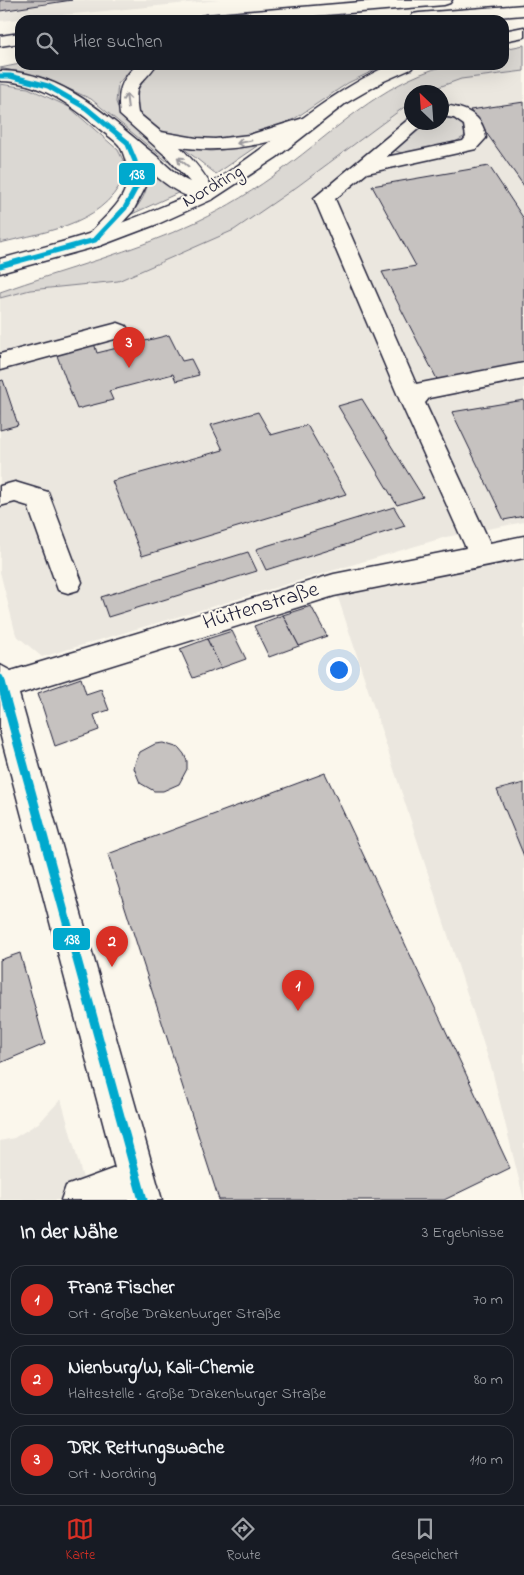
<!DOCTYPE html>
<html lang="de">
<meta charset="utf-8">
<style>
body{margin:0;font-family:"Indie Flower",sans-serif;background:#242831;color:#f1f3f6}
.compass{position:absolute;left:404px;top:85px;width:45px;height:45px;border-radius:50%;background:#171b24;box-shadow:0 5px 20px #0002;rotate:335deg}
.you{position:absolute;left:338px;top:669px;width:18px;height:18px;margin:-12px;border:4px solid #fff;border-radius:50%;background:#1a73e8;box-shadow:0 0 0 8px #1a73e833}
.badge{display:grid;place-items:center;width:32px;height:32px;border-radius:50%;background:#d93025;color:#fff;font-size:16px;font-weight:700}
.pin{position:absolute;translate:-50% -41px;filter:drop-shadow(0 1px 2px #0008)}
.pin::after{content:'';position:absolute;top:26px;width:18px;height:15px;background:inherit;clip-path:polygon(0 0,100% 0,50% 100%)}
.list{margin:0;padding:0;list-style:none}
h2{display:flex;justify-content:space-between;align-items:center;height:65px;margin:0;padding:0 20px;font-size:21px}
h2 small{font-size:16px;font-weight:400;color:#9ea1a6}
.list li{display:grid;grid-template-columns:32px 1fr auto;gap:15px;align-items:center;box-sizing:border-box;height:70px;margin:0 10px 10px;padding:0 10px;border:1px solid #363941;border-radius:15px}
.list b{display:block;font-size:19px;white-space:nowrap}
.list p{margin:0;font-size:16px;white-space:nowrap;color:#9ea1a6}
.list em{font-size:16px;font-style:normal;color:#9ea1a6}
.icon{flex:none;width:28px;height:28px;fill:none;stroke:currentColor;stroke-width:2;stroke-linecap:round;stroke-linejoin:round}
.map{position:relative;flex:none;width:524px;height:1200px;overflow:hidden}
.search{position:absolute;background:#171b24;box-shadow:0 5px 20px #0002;left:15px;right:15px;top:15px;height:55px;display:flex;align-items:center;gap:12px;box-sizing:border-box;padding:0 18px;border-radius:15px;color:#9ea1a6;font-size:19px}
.sheet{height:305px;background:#171b24}
nav{display:flex;justify-content:space-around;align-items:center;box-sizing:border-box;height:70px;border-top:1px solid #363941;background:#171b24;font-size:14px;color:#9ea1a6}
nav a{display:grid;justify-items:center;gap:2px}
nav .on{color:#d93025}
.map>svg:first-child{display:block}
.built{fill:#ebe7df}
.green{fill:#dbd8d3;stroke:#7e7d87}
.building{fill:#c6c2c0;stroke:#22223b}
.lines{fill:none;stroke-linecap:round;stroke-linejoin:round}
.minor-casing{stroke:#22223b;stroke-width:3}
.major-casing{stroke:#22223b;stroke-width:3}
.highway-casing{stroke:#22223b;stroke-width:3}
.minor{fill:#fbf7ec;fill-rule:evenodd}
.major{fill:#fbf7ec;fill-rule:evenodd}
.highway{fill:#fbf7ec;fill-rule:evenodd}
.bus-1-far2-casing{stroke:#fbf7ec;stroke-width:8}
.bus-1-far1-casing{stroke:#fbf7ec;stroke-width:10}
.bus-1-casing{stroke:#fbf7ec;stroke-width:13}
.bus-1-far2{stroke:#00a9ce;stroke-width:5}
.bus-1-far1{stroke:#00a9ce;stroke-width:7}
.bus-1{stroke:#00a9ce;stroke-width:9}
.oneway{stroke:#99979c}
.labels{text-anchor:middle;dominant-baseline:central;stroke-width:4;stroke-linejoin:round;paint-order:stroke}
.far-street-label{font-size:19px;fill:#22223b;stroke:#fbf7ec}
.street-label{font-size:22px;fill:#22223b;stroke:#fbf7ec}
.line-badge{stroke:#fbf7ec;stroke-width:2}
.badge-label{font-size:14px;text-anchor:middle;font-weight:bold;fill:#fff}
</style>
<div class="map">
<svg width="524" height="1200" viewBox="0 0 524 1200">
<rect width="100%" height="100%" fill="#fbf7ec"/>
<filter id="ink" filterUnits="userSpaceOnUse"><feTurbulence type="fractalNoise" baseFrequency=".02" numOctaves="2"/><feDisplacementMap in="SourceGraphic" scale="10" xChannelSelector="R" yChannelSelector="G"/><feConvolveMatrix kernelMatrix="1 2 1 2 8 2 1 2 1" color-interpolation-filters="sRGB"/></filter>
<g filter="url(#ink)">
<g class="built">
<polygon points="0,0 220,0 0,21"/>
<polygon points="524,71 524,522 446,537 42,657 16,635 0,572 0,298 30,290 118,280 298,186 411,102 412,122 442,122 442,92 425,92 427,91 461,79"/>
<polygon points="524,547 524,1200 492,1070 334,585"/>
<polygon points="61,1099 89,1200 0,1200 0,1141 14,1138 40,1122"/>
</g>
<g class="green">
<path d="M524,45V71L461,79L425,92H412L411,102L298,186L234,230L118,281L30,290L0,298V292C65,269 133,252 196,222C226,208 256,189 283,169C335,131 380,84 444,66C457,62 488,65 504,65V49Z"/>
<polygon points="20,64 134,65 118,84 116,102 122,118 190,174 185,176 91,99 44,78 0,68"/>
<polygon points="157,65 385,65 348,83 294,119 252,136 210,141 176,137 147,124 136,113 133,92 144,74"/>
<path d="M0,84L28,88L69,107L118,150L127,168C111,223 49,231 0,243Z"/>
<polygon points="442,117 457,120 463,125 465,136 457,141 404,154 396,151 394,148 424,123 442,122"/>
<polygon points="257,146 216,174 183,148 211,151"/>
<path d="M147,165L180,192L130,215C146,197 149,188 147,165Z"/>
</g>
<g class="building">
<polygon points="0,0 72,0 0,11"/>
<polygon points="524,102 524,186 470,110"/>
<polygon points="489,166 524,219 524,368 440,385 382,272 416,266 372,186"/>
<polygon points="169,335 182,361 191,359 199,375 176,381 173,374 109,391 113,400 77,409 56,353 94,343 97,353"/>
<polygon points="3,380 18,425 0,430 0,381"/>
<polygon points="362,399 423,497 397,505 338,406"/>
<polygon points="524,400 524,516 504,520 452,412"/>
<polygon points="258,412 271,435 307,425 346,494 142,556 112,481 223,450 211,425"/>
<polygon points="394,507 405,526 266,570 256,549"/>
<polygon points="248,552 257,571 108,617 101,597"/>
<polygon points="311,606 327,636 299,646 283,615"/>
<polygon points="283,615 299,646 269,657 254,626"/>
<polygon points="232,631 246,659 221,668 207,639"/>
<polygon points="207,639 221,668 193,678 180,649"/>
<polygon points="81,678 86,694 101,689 109,710 94,715 99,730 55,746 38,693"/>
<polygon points="163,743 179,748 184,754 187,761 187,769 179,784 163,791 154,791 140,783 134,768 136,760 140,752 155,744"/>
<polygon points="325,773 510,1168 444,1200 219,1200 108,854"/>
<polygon points="524,783 524,856 497,790"/>
<polygon points="20,953 45,1044 0,1063 0,960"/>
</g>
<g class="lines">
<defs>
<g id="minor">
<path d="M442,105C464,107 483,114 486,138L476,149L367,173L335,199L416,384L524,363V379L429,398L425,403L490,543L524,536V558L334,596L19,694L162,1200H61L66,1186L115,1168L0,733V665L11,671L334,574L466,548L401,403L314,198L410,118L412,122H426L386,157L463,141L466,137L464,125L454,118L442,116Z"/>
<polygon points="118,323 126,326 129,331 126,336 0,370 0,354"/>
<polygon points="15,482 48,492 82,582 78,590 68,593 58,590 28,506 15,502 0,506 0,486"/>
</g>
<g id="major">
<polygon points="524,27 524,37 504,41 504,31"/>
<path d="M390,65H414L411,69L384,81L346,103L277,157L213,199L160,223L102,245L0,273V259C56,244 112,229 166,205C177,200 190,196 200,190C266,151 321,96 390,65Z"/>
</g>
<g id="highway">
<polygon points="385,0 452,0 450,3 444,5 267,20 199,20 201,16 207,15"/>
<polygon points="524,5 524,15 459,20 412,20 411,18 413,14 419,13"/>
<polygon points="20,33 20,43 0,46 0,36"/>
<path d="M137,65H156C140,88 133,80 138,113L161,132L196,138L215,139L249,135L307,117L314,119L316,123C312,130 300,132 292,135C255,147 219,153 180,147C195,162 207,176 216,195L213,199C189,205 163,182 146,168L147,184L133,211L102,245L95,247L88,245L85,240C98,220 123,207 127,182C129,171 125,154 119,145C115,140 107,135 101,130C73,106 39,81 0,81V71C62,71 109,118 154,154C165,163 177,177 190,182L166,156L120,115C117,93 120,80 137,65Z"/>
</g>
</defs>
<use href="#minor" class="minor-casing"/>
<use href="#major" class="major-casing"/>
<use href="#highway" class="highway-casing"/>
<use href="#minor" class="minor"/>
<use href="#major" class="major"/>
<use href="#highway" class="highway"/>
<defs>
<polyline id="bus-1-far2" points="0,76 10,76 48,86 86,108 127,142 135,161 138,184 125,208 95,240 0,266"/>
<polyline id="bus-1-far1" points="0,678 2,683"/>
<polyline id="bus-1" points="1,682 143,1200"/>
</defs>
<use href="#bus-1-far2" class="bus-1-far2-casing"/>
<use href="#bus-1-far1" class="bus-1-far1-casing"/>
<use href="#bus-1" class="bus-1-casing"/>
<use href="#bus-1-far2" class="bus-1-far2"/>
<use href="#bus-1-far1" class="bus-1-far1"/>
<use href="#bus-1" class="bus-1"/>
</g>
<defs><path id="oneway-shaft" d="M-6 0H5M1.5-3L5.5 0L1.5 3" fill="none" stroke-width="1.6" stroke-linecap="round" stroke-linejoin="round" transform="scale(1.25)"/></defs>
<g class="oneway">
<use href="#oneway-shaft" transform="translate(127 101) rotate(-97)"/>
<use href="#oneway-shaft" transform="translate(244 142) rotate(169)"/>
<use href="#oneway-shaft" transform="translate(183 162) rotate(-140)"/>
</g>
</g>
<g class="labels">
<g class="far-street-label">
<text transform="translate(213 187) rotate(-30)">Nordring</text>
</g>
<g class="street-label">
<text transform="translate(261 607) rotate(-17)">Hüttenstraße</text>
</g>
</g>
<g class="line-badge">
<rect x="118" y="162" width="38" height="24" rx="5" fill="#00a9ce"/>
<rect x="52" y="927" width="39" height="24" rx="5" fill="#00a9ce"/>
</g>
<g class="badge-label">
<text x="137" y="179">138</text>
<text x="72" y="944">138</text>
</g>
</svg>
<svg class="compass" viewBox="-18 -18 36 36"><path d="M0-13l5 13h-10z" fill="#e53935"/><path d="M0 13l5-13h-10z" fill="#9ea1a6"/></svg>
<div class="you"></div>
<div class="pin badge" style="left:298px;top:1011px">1</div>
<div class="pin badge" style="left:112px;top:967px">2</div>
<div class="pin badge" style="left:129px;top:368px">3</div>
<div class="search"><svg class="icon" aria-label="search" viewBox="0 0 24 24"><circle cx="10" cy="10" r="6"/><path d="M15 15l6 6"/></svg>Hier suchen</div>
</div>
<section class="sheet">
<h2>In der Nähe<small>3 Ergebnisse</small></h2>
<ul class="list">
<li><span class="badge">1</span><div><b>Franz Fischer</b><p>Ort · Große Drakenburger Straße</p></div><em>70 m</em></li>
<li><span class="badge">2</span><div><b>Nienburg/W, Kali-Chemie</b><p>Haltestelle · Große Drakenburger Straße</p></div><em>80 m</em></li>
<li><span class="badge">3</span><div><b>DRK Rettungswache</b><p>Ort · Nordring</p></div><em>110 m</em></li>
</ul>
</section>
<nav>
<a class="on"><svg class="icon" aria-label="map" viewBox="0 0 24 24"><path d="M3 6l6-2 6 2 6-2v14l-6 2-6-2-6 2zM9 4v14M15 6v14"/></svg>Karte</a>
<a><svg class="icon" aria-label="directions" viewBox="0 0 24 24"><path d="M12 3l9 9-9 9-9-9zM9 14v-3h6M13 9l2 2-2 2"/></svg>Route</a>
<a><svg class="icon" aria-label="saved" viewBox="0 0 24 24"><path d="M7 4h10v16l-5-4-5 4z"/></svg>Gespeichert</a>
</nav>
